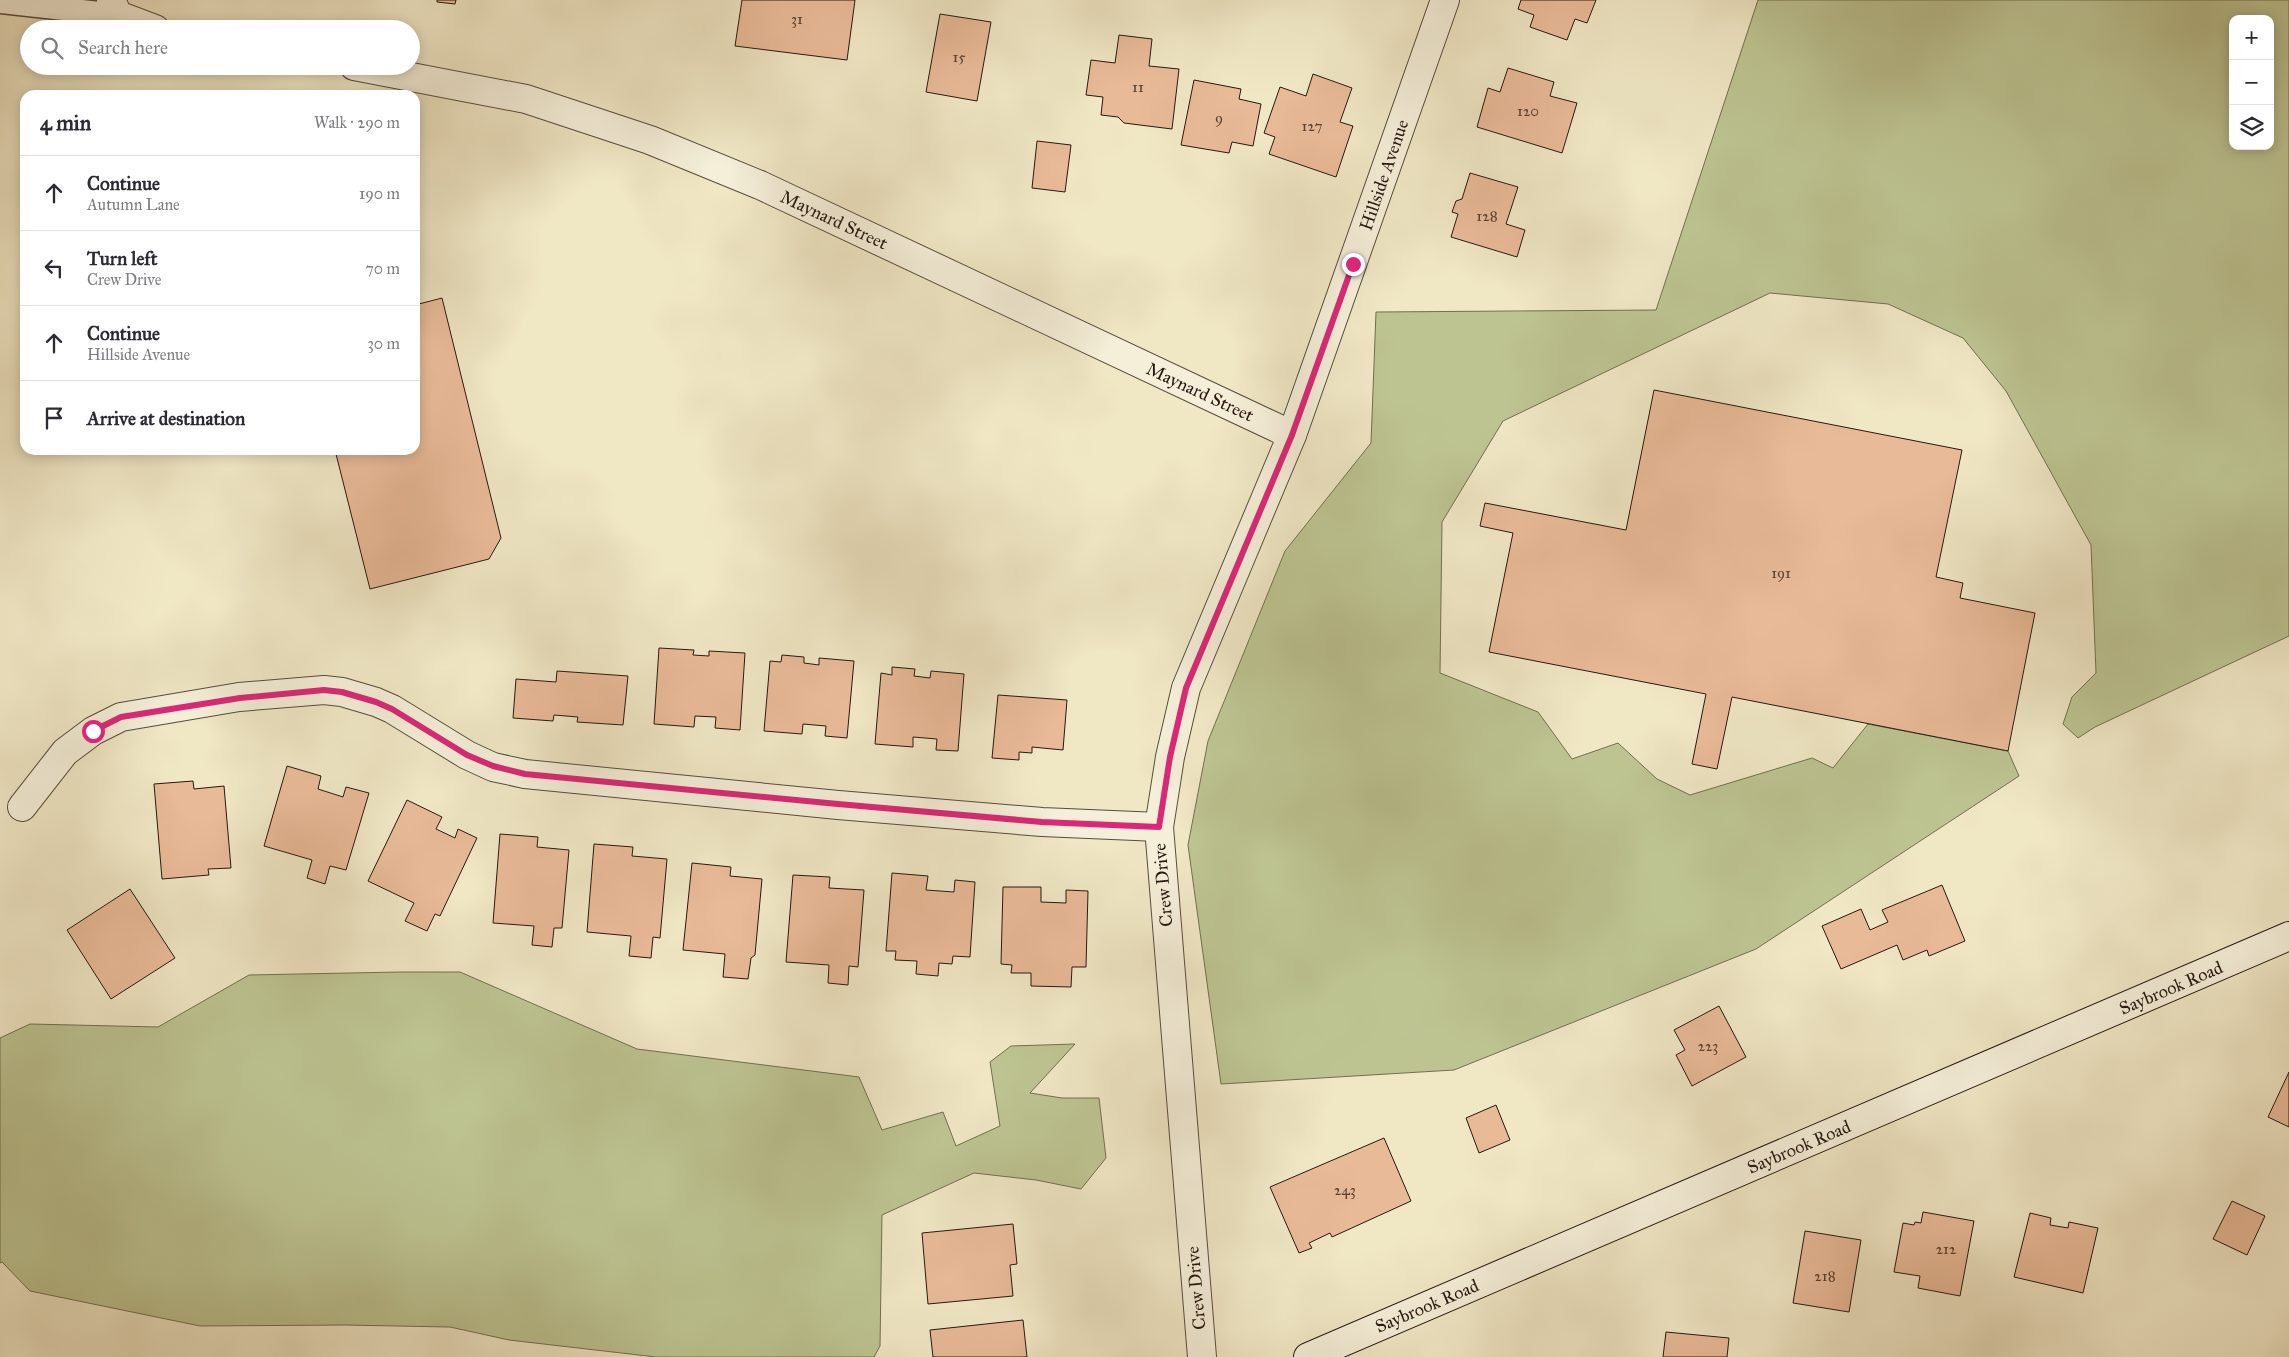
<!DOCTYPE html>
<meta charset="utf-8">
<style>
body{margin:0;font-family:"IM FELL Great Primer",serif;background:#f2f2f3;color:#2b2b33}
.controls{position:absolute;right:15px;top:15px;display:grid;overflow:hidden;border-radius:10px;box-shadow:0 2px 12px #0003}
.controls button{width:45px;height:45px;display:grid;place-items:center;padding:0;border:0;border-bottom:1px solid #e1e1e2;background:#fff;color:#2b2b33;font:25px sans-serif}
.stop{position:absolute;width:15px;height:15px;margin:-11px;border:4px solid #db2777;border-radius:50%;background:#fff}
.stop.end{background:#db2777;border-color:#fff;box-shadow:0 1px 5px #0008}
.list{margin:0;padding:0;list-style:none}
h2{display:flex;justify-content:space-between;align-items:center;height:65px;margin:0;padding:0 20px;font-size:21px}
h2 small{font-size:16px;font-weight:400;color:#7c7c81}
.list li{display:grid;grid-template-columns:32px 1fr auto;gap:15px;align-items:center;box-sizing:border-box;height:75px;padding:0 20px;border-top:1px solid #e1e1e2}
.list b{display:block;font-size:19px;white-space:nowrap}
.list p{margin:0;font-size:16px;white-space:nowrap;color:#7c7c81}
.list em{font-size:16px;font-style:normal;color:#7c7c81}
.icon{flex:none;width:28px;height:28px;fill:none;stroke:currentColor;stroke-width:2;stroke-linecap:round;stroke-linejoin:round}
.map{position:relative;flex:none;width:2289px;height:1357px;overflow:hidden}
.search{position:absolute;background:#fff;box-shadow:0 2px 12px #0003;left:20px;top:20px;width:400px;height:55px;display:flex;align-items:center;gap:12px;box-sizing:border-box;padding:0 18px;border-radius:28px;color:#7c7c81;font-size:19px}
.panel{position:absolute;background:#fff;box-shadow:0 2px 12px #0003;left:20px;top:90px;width:400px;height:365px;border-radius:15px}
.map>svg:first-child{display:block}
.green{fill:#bdc492;stroke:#726e51;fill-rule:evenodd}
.building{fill:#e9ba98;stroke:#271710}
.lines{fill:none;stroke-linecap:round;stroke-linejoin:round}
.service-casing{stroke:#594b3d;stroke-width:25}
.minor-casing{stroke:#594b3d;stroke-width:30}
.secondary-casing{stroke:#271710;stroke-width:30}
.service{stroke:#f5efd9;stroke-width:22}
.minor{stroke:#f5efd9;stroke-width:28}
.secondary{stroke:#f5efd9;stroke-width:28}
.route{stroke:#db2777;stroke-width:6}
.labels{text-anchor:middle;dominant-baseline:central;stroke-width:4;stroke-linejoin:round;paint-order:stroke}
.number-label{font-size:15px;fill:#584032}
.street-label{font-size:18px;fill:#271710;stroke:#f5efd9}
</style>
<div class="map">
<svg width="2289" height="1357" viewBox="0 0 2289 1357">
<rect width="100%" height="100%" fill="#f0e7c5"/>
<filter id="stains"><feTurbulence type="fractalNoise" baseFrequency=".004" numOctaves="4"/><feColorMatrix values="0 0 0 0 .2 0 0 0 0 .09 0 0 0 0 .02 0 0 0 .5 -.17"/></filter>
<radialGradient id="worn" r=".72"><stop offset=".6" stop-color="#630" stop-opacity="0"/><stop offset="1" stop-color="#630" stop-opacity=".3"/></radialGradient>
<g class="green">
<path d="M1758,0H2289V636L2095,727L2078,738L2063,724L2072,697L2096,673L2091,545L2006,391L1963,338L1888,304L1770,293L1503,421L1442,522L1440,673L1538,712L1572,759L1618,743L1657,779L1690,795L1812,758L1833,768L1868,724L2008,751L2019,776L1756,949L1454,1070L1221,1084L1188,845L1208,741L1285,551L1371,443L1376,312L1656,310ZM2233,19H2270V146H2233Z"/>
<polygon points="400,972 460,972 637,1049 859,1077 882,1130 943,1112 956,1146 1000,1126 990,1062 1011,1046 1075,1044 1030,1093 1062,1098 1099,1098 1106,1158 1081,1189 1036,1180 974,1173 882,1215 880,1346 874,1357 656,1357 509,1340 450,1327 344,1325 200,1326 30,1291 2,1262 0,1263 0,1038 30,1024 158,1027 249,975"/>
</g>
<g class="building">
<polygon points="437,0 456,0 455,4 437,2"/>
<polygon points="742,0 855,0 847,60 735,46"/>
<polygon points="1521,0 1596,0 1587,23 1575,19 1567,40 1530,27 1534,15 1518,9"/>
<polygon points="940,14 991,22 977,101 926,92"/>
<polygon points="1119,35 1152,39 1149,66 1179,69 1172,129 1124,123 1118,117 1101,115 1103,97 1086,95 1091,60 1115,63"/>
<polygon points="1508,68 1554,82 1550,96 1577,103 1562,153 1477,127 1488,88 1500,92"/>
<polygon points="1313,74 1352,88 1340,122 1353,126 1336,177 1269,154 1275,137 1264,133 1280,87 1306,96"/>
<polygon points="1194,80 1241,89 1239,99 1261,104 1253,146 1232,142 1229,153 1181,145"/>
<polygon points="1037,141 1071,145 1065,192 1032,188"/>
<polygon points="1470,173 1518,187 1506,224 1525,230 1517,257 1451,237 1458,214 1452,212 1456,201 1462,199"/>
<polygon points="442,298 501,538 489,559 370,589 335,450 415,450 415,305"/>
<polygon points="1654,390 1962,450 1936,577 1963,583 1960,598 2035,613 2008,751 1732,697 1717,769 1692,764 1706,694 1489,652 1513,533 1480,526 1485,503 1626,530"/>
<polygon points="659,648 694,650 693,655 709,656 709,651 745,653 740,730 715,728 716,717 695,716 694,727 654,724"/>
<polygon points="782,655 804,657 804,663 819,665 819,658 854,661 847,738 825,736 826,726 803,724 802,734 764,731 770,661 781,662"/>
<polygon points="892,667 915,669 914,676 930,678 931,671 964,674 958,751 936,750 937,739 913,737 913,747 875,744 881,673 892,675"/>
<polygon points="557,671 628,676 623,725 577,722 578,717 554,715 553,721 513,718 516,679 556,682"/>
<polygon points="998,695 1067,700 1063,750 1032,747 1032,753 1019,752 1019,760 992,758"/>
<polygon points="287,766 321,776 318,789 343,797 346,787 369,793 346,870 330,866 325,884 307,878 312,860 264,846"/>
<polygon points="193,781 194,789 224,786 231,868 208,869 209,875 162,879 154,784"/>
<polygon points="407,800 442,817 436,829 455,838 458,829 477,838 440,916 435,914 427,931 405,921 414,903 368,881"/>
<polygon points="500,834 538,837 537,847 569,850 562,928 554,928 552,947 532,945 534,926 493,923"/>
<polygon points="594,844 633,847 632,856 667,859 660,938 653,937 651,958 629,956 631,936 587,932"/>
<polygon points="692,863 731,867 730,876 762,879 755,955 751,958 748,979 723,977 725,954 683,950"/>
<polygon points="892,873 928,876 926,890 954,892 955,880 975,882 970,957 953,956 952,964 939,963 938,976 916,974 917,961 895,960 896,951 886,951"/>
<polygon points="793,875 830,877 829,888 864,890 858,967 849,966 848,985 828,983 829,965 786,962"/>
<polygon points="1942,885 1965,941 1929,956 1927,950 1903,960 1897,945 1841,969 1822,926 1861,909 1870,930 1888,922 1882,910"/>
<polygon points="1003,887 1041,887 1041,902 1066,903 1066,890 1088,891 1086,967 1072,967 1071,987 1031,986 1031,973 1011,973 1012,965 1001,964"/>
<polygon points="130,889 175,958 111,999 67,930"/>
<polygon points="1719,1006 1746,1057 1692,1086 1676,1055 1685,1050 1674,1030"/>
<polygon points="2289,1072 2289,1127 2268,1117"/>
<polygon points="1496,1105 1510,1140 1479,1153 1466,1118"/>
<polygon points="1384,1138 1411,1201 1332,1237 1330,1233 1309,1243 1312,1248 1299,1253 1270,1187"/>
<polygon points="2232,1201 2265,1216 2247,1255 2213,1239"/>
<polygon points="1923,1212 1974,1221 1960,1296 1918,1288 1920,1276 1894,1272 1903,1223 1914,1225 1915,1222 1921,1223"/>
<polygon points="2030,1213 2051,1218 2050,1225 2068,1228 2069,1222 2098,1228 2083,1293 2014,1277"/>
<polygon points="1013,1224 1017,1264 1010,1265 1013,1296 928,1304 922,1233"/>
<polygon points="1805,1231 1861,1240 1849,1312 1793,1303"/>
<polygon points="1023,1320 1027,1357 933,1357 930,1330"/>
<polygon points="1666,1332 1729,1338 1727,1357 1663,1357"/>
</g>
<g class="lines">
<defs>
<polyline id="service" points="0,2 118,15"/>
<g id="minor">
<polyline points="111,0 118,15 155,29"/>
<polyline points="354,66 526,99 650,140 760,185 1292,435"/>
<polyline points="22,807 65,752 93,731 121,717 239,697 324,690 342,692 376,702 392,709 467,755 493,767 525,774 838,805 1042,822 1159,827"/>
<polyline points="1202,1357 1159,827 1170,757 1186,688 1292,435 1445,0"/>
</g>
<polyline id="secondary" points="1308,1357 2289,936"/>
</defs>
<use href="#service" class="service-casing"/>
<use href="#minor" class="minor-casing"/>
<use href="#secondary" class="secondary-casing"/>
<use href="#service" class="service"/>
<use href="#minor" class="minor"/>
<use href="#secondary" class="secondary"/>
</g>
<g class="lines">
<polyline class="route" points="93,731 121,717 240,698 324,690 342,692 376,702 392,709 467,755 493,766 525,774 838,804 1042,822 1159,827 1170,757 1186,688 1292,435 1353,264"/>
</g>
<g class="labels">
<g class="number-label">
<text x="797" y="19">31</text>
<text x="959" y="57">15</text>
<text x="1138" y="87">11</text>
<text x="1528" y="111">120</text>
<text x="1219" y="118">9</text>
<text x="1312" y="126">127</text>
<text x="1487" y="216">128</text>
<text x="1781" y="573">191</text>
<text x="1708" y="1046">223</text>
<text x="1345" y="1190">243</text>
<text x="1946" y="1249">212</text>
<text x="1825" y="1276">218</text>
</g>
<g class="street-label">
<text transform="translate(1384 175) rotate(-71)">Hillside Avenue</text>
<text transform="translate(834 220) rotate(25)">Maynard Street</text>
<text transform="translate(1200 392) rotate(25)">Maynard Street</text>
<text transform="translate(1163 885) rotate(-95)">Crew Drive</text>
<text transform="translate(2171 988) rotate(-23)">Saybrook Road</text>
<text transform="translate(1799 1147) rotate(-23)">Saybrook Road</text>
<text transform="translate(1196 1288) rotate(-95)">Crew Drive</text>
<text transform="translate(1427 1306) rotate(-23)">Saybrook Road</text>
</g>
</g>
<rect width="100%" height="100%" filter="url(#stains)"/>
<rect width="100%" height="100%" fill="url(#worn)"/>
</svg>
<div class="controls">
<button>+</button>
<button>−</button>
<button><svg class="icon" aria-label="layers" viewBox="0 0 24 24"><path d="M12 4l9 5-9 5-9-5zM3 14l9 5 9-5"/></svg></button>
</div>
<div class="stop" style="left:93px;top:731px"></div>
<div class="stop end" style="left:1353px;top:264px"></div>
<div class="search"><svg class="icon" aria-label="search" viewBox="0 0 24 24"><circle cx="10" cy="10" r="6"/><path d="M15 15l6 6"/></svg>Search here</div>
<section class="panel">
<h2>4 min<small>Walk · 290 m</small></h2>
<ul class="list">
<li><svg class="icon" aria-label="ahead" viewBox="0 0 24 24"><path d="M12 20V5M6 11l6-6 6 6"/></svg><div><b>Continue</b><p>Autumn Lane</p></div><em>190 m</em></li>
<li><svg class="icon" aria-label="left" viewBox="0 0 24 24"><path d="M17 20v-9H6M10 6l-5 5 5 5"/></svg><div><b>Turn left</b><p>Crew Drive</p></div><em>70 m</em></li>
<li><svg class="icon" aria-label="ahead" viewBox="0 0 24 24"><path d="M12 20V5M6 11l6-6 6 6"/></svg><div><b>Continue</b><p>Hillside Avenue</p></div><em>30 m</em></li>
<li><svg class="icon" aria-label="arrive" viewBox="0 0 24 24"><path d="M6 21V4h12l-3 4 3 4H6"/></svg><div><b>Arrive at destination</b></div></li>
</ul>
</section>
</div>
